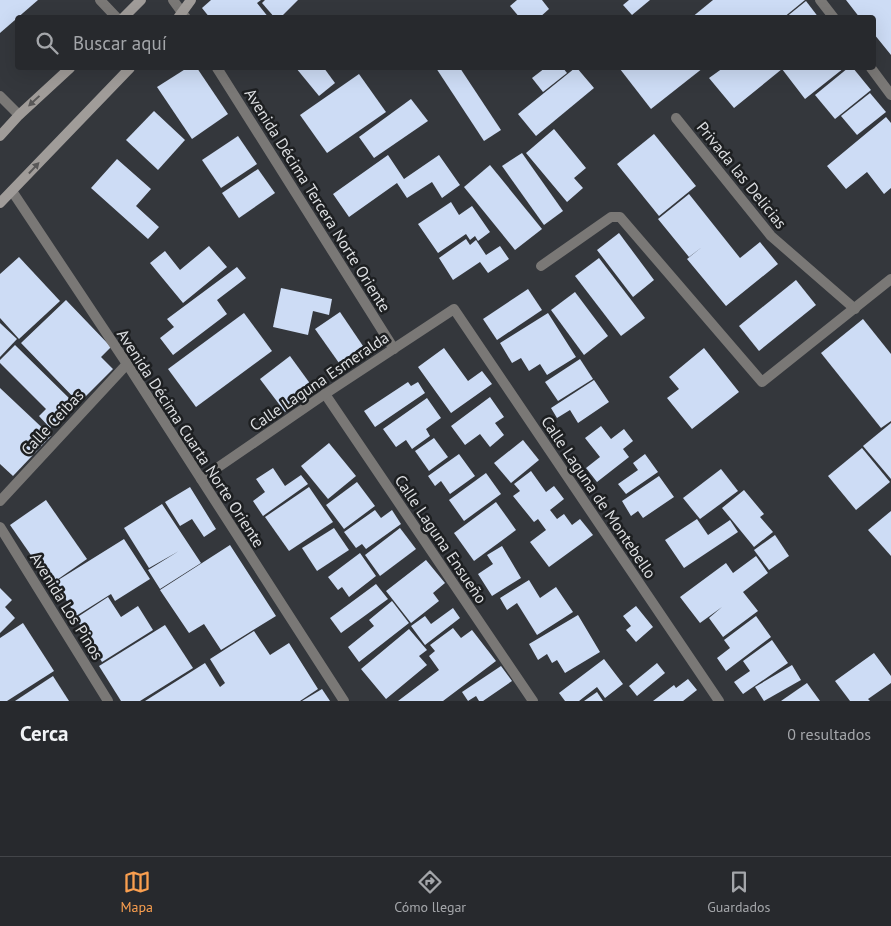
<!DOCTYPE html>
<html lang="es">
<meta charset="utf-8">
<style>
body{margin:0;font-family:"PT Sans",sans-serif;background:#2f3135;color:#f1f3f6}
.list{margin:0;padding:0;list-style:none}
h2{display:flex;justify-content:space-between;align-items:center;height:65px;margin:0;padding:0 20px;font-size:21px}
h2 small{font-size:16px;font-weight:400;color:#a4a6aa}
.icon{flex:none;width:28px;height:28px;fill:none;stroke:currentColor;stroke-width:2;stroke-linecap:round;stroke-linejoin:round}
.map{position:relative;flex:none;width:891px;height:701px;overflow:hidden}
.search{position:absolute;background:#27292d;box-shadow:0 5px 20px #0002;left:15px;right:15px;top:15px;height:55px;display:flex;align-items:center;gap:12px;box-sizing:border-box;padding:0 18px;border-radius:5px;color:#a4a6aa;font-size:19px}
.sheet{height:155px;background:#27292d}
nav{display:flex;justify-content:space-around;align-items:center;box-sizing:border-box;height:70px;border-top:1px solid #434549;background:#27292d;font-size:14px;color:#a4a6aa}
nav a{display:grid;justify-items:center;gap:2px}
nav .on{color:#fa9f4f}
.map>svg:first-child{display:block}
.building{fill:#cddcf5}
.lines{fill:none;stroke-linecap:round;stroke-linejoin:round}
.service{stroke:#7a7876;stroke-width:10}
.minor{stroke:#7a7876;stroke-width:10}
.secondary{stroke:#a09c99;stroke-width:10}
.oneway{fill:#585757}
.labels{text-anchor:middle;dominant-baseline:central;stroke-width:5;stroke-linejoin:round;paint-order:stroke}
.street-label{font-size:16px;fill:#dcdee1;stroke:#1d1f21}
</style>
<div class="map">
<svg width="891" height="701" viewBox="0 0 891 701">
<rect width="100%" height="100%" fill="#34373c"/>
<g class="building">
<polygon points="0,0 38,0 0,33"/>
<polygon points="211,0 261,0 257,3 269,18 210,18 202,8"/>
<polygon points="265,0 298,0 280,18 275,18 262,3"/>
<polygon points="517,0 542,0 549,9 539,18 520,18 510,6"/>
<polygon points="629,0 650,0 632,15 623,5"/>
<polygon points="713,0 805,0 783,18 691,18"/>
<polygon points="846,0 891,0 891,55 874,34 874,18 860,18"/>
<polygon points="806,1 819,18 785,18"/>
<polygon points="187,68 197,68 228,114 192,139 157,87"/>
<polygon points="296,68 324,68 335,83 319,96"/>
<polygon points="436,68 460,68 501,130 484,141"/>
<polygon points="545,68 563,68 567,73 543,92 532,78"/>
<polygon points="575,68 577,68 594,88 536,136 518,114"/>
<polygon points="622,68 703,68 651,109 620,69"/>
<polygon points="723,68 844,68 805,99 782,69 734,108 709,78"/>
<polygon points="848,68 853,68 871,90 835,119 815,95"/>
<polygon points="359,74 386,112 327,153 300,115"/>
<polygon points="870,93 886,112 857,135 841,116"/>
<polygon points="411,99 428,121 374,158 359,137"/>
<polygon points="154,111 185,140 158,170 126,140"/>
<polygon points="886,117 891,123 891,188 884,194 867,172 846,189 827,166"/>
<polygon points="554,129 586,168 574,178 583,188 567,202 526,153"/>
<polygon points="654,134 696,186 659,216 617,164"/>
<polygon points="238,136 257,164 221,188 202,160"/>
<polygon points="522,153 563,211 544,225 502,166"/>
<polygon points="388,155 404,179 439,155 460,185 442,198 432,182 407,198 397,183 349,217 333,194"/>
<polygon points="117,159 151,189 136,206 159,227 148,239 91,188"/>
<polygon points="490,165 542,229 515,250 464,187"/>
<polygon points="258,169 275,193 239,218 222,193"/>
<polygon points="689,194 740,258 760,242 778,264 726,306 687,259 702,247 689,257 658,219"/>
<polygon points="451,202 459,215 472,206 490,232 478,241 475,236 470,240 466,234 438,253 418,224"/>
<polygon points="619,233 654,280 633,297 597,250"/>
<polygon points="466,239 470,245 476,240 486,255 500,246 509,259 488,273 480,262 453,280 439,258"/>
<polygon points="209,246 227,267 183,303 150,263 165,251 180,270"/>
<polygon points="19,257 60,301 19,339 0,318 0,274"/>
<polygon points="599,258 645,318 621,336 575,276"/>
<polygon points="237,267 246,278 217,300 227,314 173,355 160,338 174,327 167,319"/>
<polygon points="796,280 816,305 759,351 739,326"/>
<polygon points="281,288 332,299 329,315 313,311 308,335 273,327"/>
<polygon points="528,289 542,310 497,340 483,319"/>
<polygon points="575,292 608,336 584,355 551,310"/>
<polygon points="66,300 111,347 101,357 113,369 79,403 21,343"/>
<polygon points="340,312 363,346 339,363 315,329"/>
<polygon points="244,313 272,351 196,407 168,369"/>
<polygon points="548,313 576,357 547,375 540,364 529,371 521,358 512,363 500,343"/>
<polygon points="863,319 891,354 891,421 881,428 821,353"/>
<polygon points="0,323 17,339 0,357"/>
<polygon points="15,345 74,403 50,428 39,416 46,409 0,363 0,360"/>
<polygon points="444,348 468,381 482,371 492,384 451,413 418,367"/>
<polygon points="704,348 739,392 692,429 667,398 679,389 669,377"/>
<polygon points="290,356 314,389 285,412 260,379"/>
<polygon points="580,359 593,379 558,401 545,382"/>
<polygon points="594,380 609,402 578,423 570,410 557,418 551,408"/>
<polygon points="408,382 411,386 418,382 425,393 375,427 364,411"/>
<polygon points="0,388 51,436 13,476 0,464"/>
<polygon points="490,397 504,417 495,423 504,435 490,447 480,434 465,445 451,426"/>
<polygon points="427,398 441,418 426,429 430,436 412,449 406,440 396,447 383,429"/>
<polygon points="891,423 891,479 863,446"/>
<polygon points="601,426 611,439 624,429 633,441 623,449 629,457 597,482 586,468 600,457 585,438"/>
<polygon points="434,438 448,457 429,471 415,451"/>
<polygon points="523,440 539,460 511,483 494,463"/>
<polygon points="329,443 356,476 328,499 301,466"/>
<polygon points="862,448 890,482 856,510 828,476"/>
<polygon points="459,454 475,476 450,494 441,481 435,486 428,476"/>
<polygon points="645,454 658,472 626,494 618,484 638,470 633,463"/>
<polygon points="273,468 285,486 301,475 308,484 263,516 253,501 265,492 256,479"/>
<polygon points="721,469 738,491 700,519 683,498"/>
<polygon points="531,471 546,492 554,486 564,499 550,510 557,519 564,514 572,525 580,519 593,535 549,567 530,542 546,530 538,519 534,522 513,496 520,491 514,484"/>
<polygon points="486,473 501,494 464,521 449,500"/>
<polygon points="659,476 674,497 643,518 638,511 631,516 622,501"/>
<polygon points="357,482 375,506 344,529 326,505"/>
<polygon points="190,487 216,529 204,537 192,519 180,526 165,502"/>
<polygon points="309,487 333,522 289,551 265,517"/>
<polygon points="744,490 764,514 760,517 773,532 754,547 722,508"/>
<polygon points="46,500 87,559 51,584 10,525"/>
<polygon points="496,502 516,530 474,561 454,533"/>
<polygon points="162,504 201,563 160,589 148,570 179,551 149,568 124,528"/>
<polygon points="375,510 381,518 392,510 401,524 366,549 362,544 356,548 344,532"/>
<polygon points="891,511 891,556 868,530"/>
<polygon points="697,519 708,535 730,520 738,532 684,568 665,540"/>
<polygon points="334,528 349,550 317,571 302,548"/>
<polygon points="400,528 416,549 380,576 365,555"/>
<polygon points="775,535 789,556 769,570 754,550"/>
<polygon points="124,539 150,579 115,601 111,594 76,616 55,582"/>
<polygon points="230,545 276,616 221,650 204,624 189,633 160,590"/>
<polygon points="502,546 521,578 492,596 478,574 493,564 487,555"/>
<polygon points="360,553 376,576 349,597 342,587 338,590 328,577"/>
<polygon points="756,556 768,573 743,592 758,611 723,637 709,618 722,607 700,623 680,597 726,563 733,573"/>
<polygon points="426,560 445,583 433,593 439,601 411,623 386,591"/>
<polygon points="529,580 540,598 556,587 573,612 537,635 517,603 507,610 500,598"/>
<polygon points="376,584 388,599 341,633 330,618"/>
<polygon points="0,588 12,600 5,607 15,618 0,633"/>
<polygon points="108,597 121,617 138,606 153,630 102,662 76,618"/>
<polygon points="392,601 409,623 359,662 348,647 374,626 369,620"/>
<polygon points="636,606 653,627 636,642 626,630 631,626 623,616"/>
<polygon points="453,608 460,618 425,645 411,626 425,616 431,624"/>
<polygon points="578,615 600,652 565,673 557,660 552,663 547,654 538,660 529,644"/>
<polygon points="756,616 771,637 726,671 717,658 730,648 724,640"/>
<polygon points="23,623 54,671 7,701 0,701 0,638"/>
<polygon points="165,625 193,668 140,701 121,701 99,666"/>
<polygon points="453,628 461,638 472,630 496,661 443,701 398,701 439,670 429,656 435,651 430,645"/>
<polygon points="409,629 427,650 419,656 427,665 386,699 361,669"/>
<polygon points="254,631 270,655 289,643 318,689 300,701 145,701 205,663 220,687 225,683 210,659"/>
<polygon points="772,640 788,663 743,694 734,682 750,671 743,661"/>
<polygon points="874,653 891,676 891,683 868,699 870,701 850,701 835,681"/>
<polygon points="604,659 623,684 605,698 597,687 579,701 565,701 559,693"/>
<polygon points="657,663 665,673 637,696 629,686"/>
<polygon points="792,665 801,680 764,701 755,687"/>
<polygon points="501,666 512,681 483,701 479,701 476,696 468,701 462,692"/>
<polygon points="53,676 69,701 15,701"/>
<polygon points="688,679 697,690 683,701 653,701 674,685 676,688"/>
<polygon points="807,683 820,701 781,701"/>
<polygon points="322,689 330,701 302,701"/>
<polygon points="597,692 603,701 584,701"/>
</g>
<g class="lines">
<g class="service">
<polyline points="100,0 117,18"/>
<polyline points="0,96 19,115"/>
</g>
<g class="minor">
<polyline points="173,0 186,18"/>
<polyline points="820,0 834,18"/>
<polyline points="217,68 394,349"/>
<polyline points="871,68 891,95"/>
<polyline points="676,118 771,236 855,309"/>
<polyline points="12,191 127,364 344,701"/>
<polyline points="541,266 611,217 620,217 762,382 891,279"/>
<polyline points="325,394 533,701"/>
<polyline points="201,479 325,394 454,309 719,701"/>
<polyline points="0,501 127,364"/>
<polyline points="0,527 108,701"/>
</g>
<g class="secondary">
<polyline points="123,18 141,0"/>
<polyline points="178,18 191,0"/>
<polyline points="0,136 19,115 70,68"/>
<polyline points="0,203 130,68"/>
</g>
</g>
<defs><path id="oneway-solid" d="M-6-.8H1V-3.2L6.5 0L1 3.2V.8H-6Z" transform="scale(1.25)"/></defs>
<g class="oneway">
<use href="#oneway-solid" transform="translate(34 101) rotate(137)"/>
<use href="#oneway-solid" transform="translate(34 168) rotate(-47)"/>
</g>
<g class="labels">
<g class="street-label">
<text transform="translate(742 175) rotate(51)">Privada las Delicias</text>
<text transform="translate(318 200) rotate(58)">Avenida Décima Tercera Norte Oriente</text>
<text transform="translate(319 381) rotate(-34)">Calle Laguna Esmeralda</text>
<text transform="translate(52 422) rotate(-47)">Calle Ceibas</text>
<text transform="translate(191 438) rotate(57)">Avenida Décima Cuarta Norte Oriente</text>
<text transform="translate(599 497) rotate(56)">Calle Laguna de Montebello</text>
<text transform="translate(441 539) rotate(56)">Calle Laguna Ensueño</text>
<text transform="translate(67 606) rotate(58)">Avenida Los Pinos</text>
</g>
</g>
</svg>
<div class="search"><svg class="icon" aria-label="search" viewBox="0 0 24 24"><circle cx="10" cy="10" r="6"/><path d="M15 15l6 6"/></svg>Buscar aquí</div>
</div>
<section class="sheet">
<h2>Cerca<small>0 resultados</small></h2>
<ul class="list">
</ul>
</section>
<nav>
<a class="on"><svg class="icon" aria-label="map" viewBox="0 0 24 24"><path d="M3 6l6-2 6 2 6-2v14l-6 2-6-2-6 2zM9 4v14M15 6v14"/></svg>Mapa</a>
<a><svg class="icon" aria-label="directions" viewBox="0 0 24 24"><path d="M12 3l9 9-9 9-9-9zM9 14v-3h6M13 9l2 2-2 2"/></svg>Cómo llegar</a>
<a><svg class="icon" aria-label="saved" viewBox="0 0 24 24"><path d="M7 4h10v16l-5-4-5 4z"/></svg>Guardados</a>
</nav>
